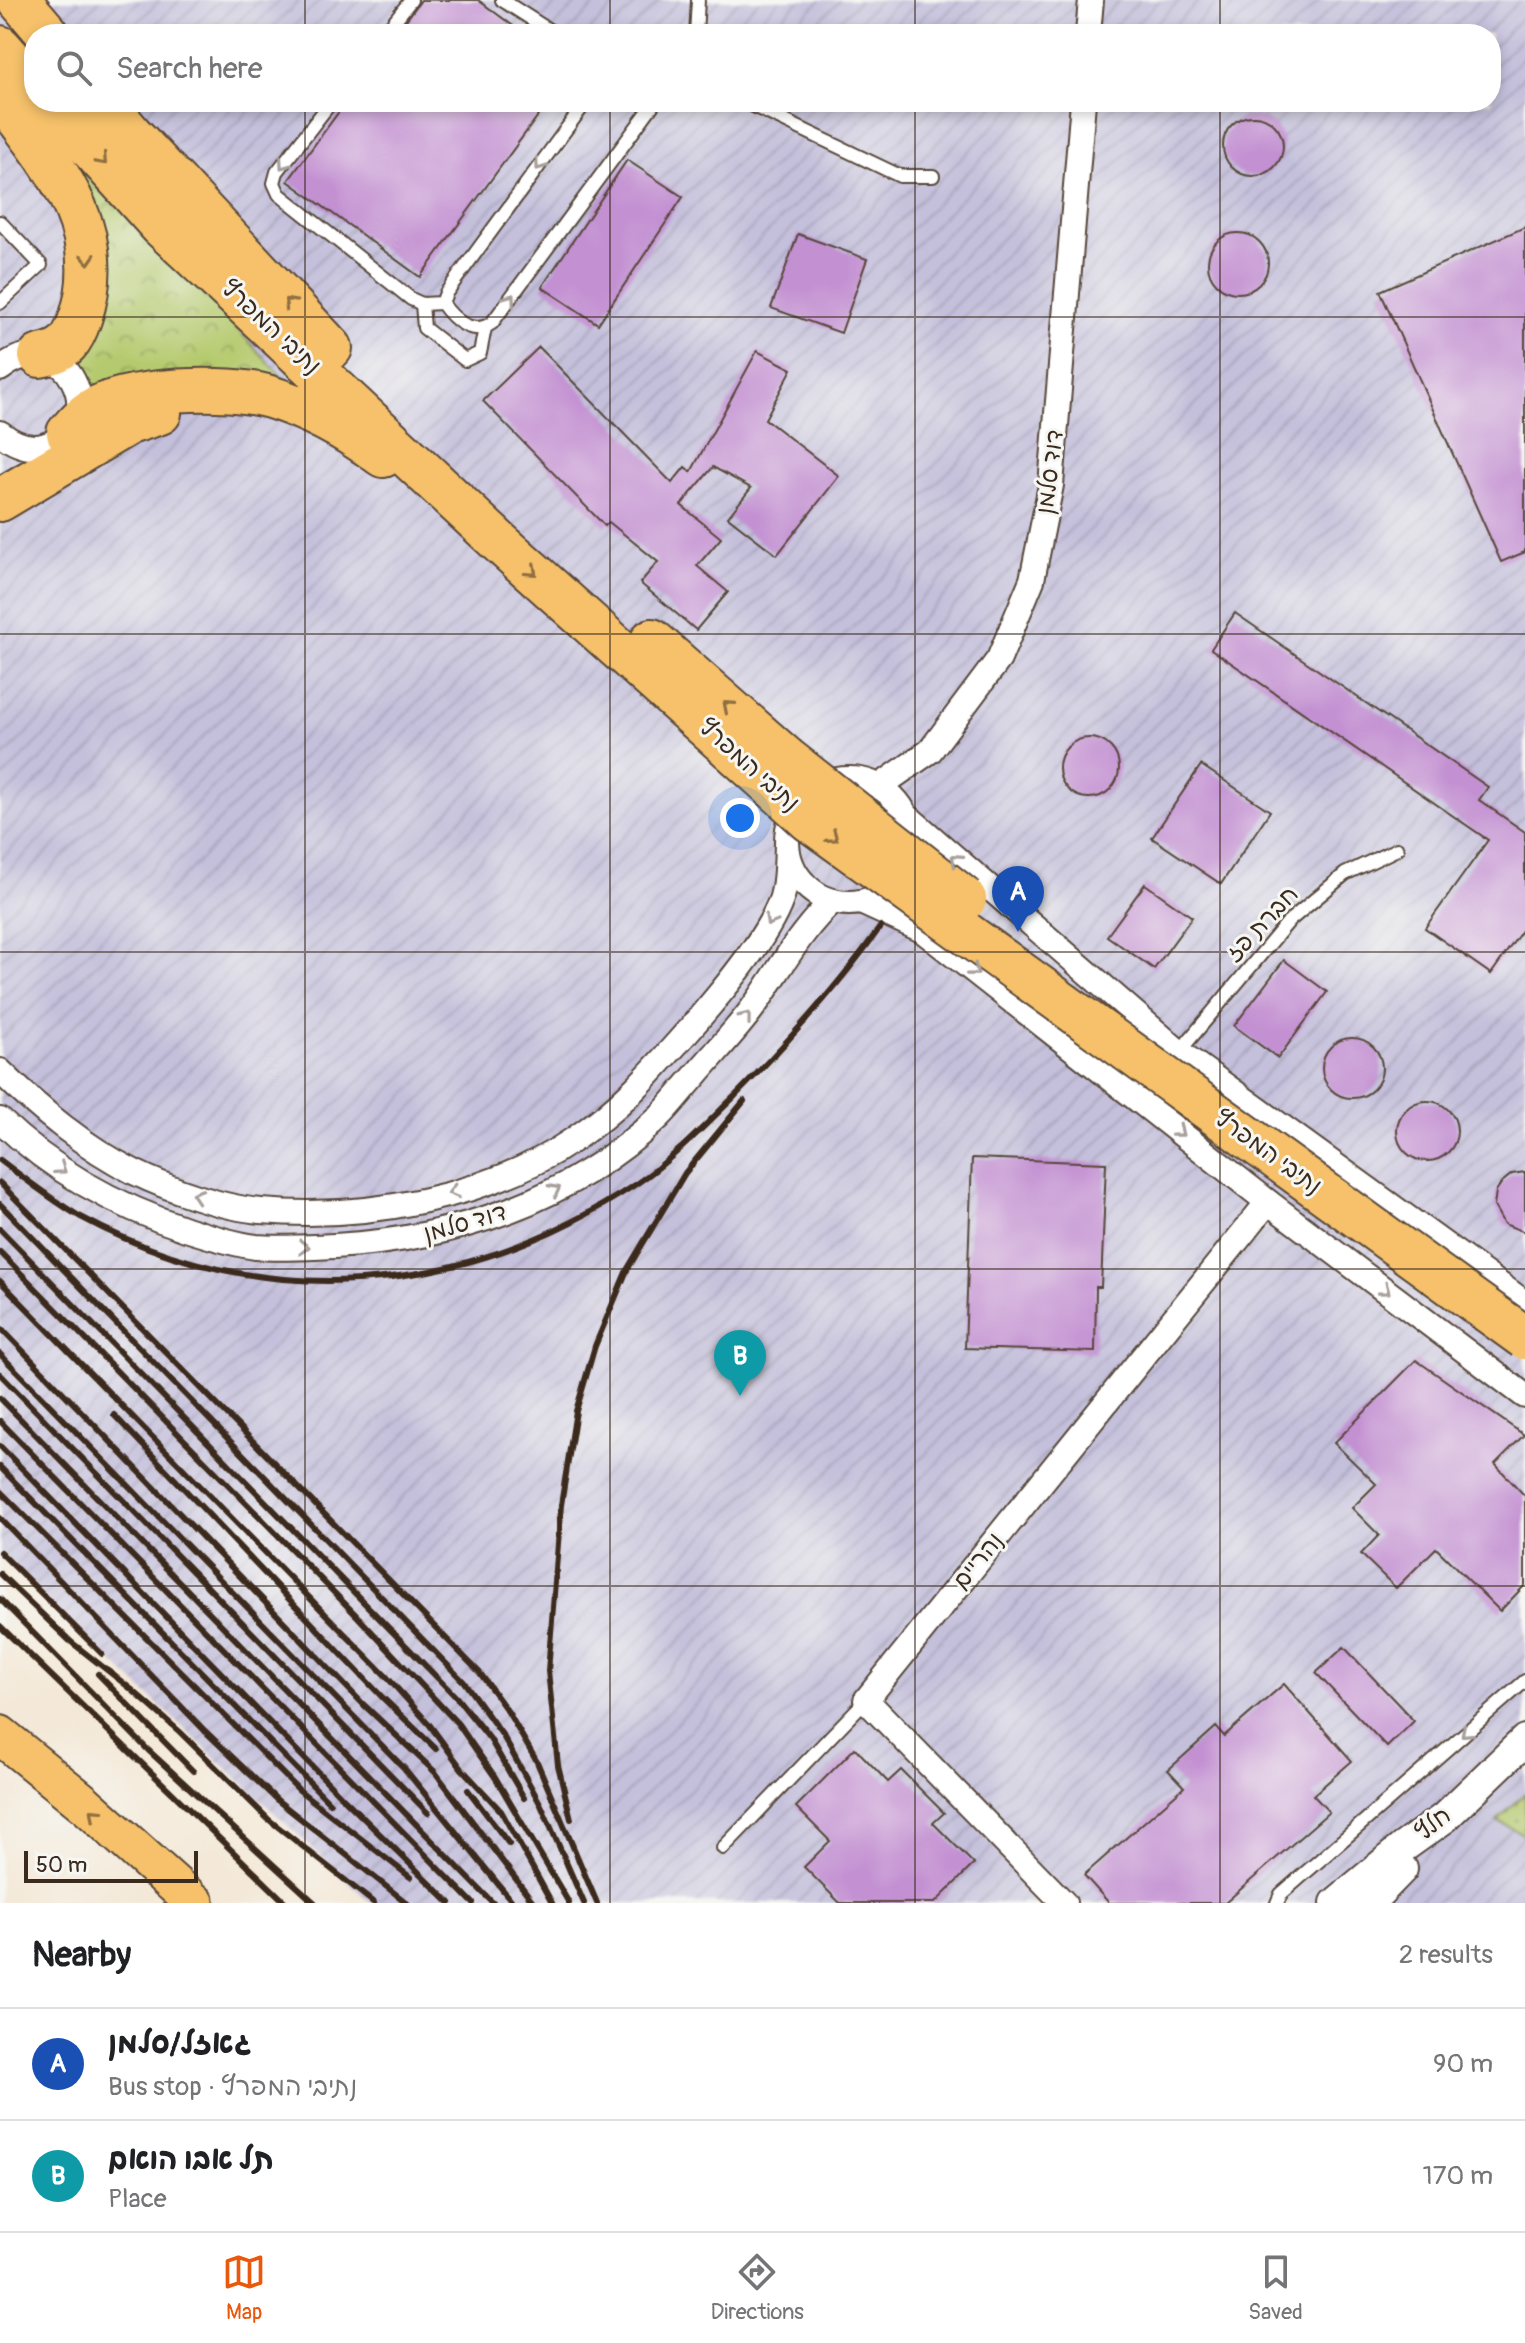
<!DOCTYPE html>
<meta charset="utf-8">
<style>
body{margin:0;font-family:Pangolin,"Playpen Sans Hebrew",sans-serif;background:#f2f2f2;color:#202124}
.scale{position:absolute;left:24px;bottom:20px;width:174px;box-sizing:border-box;padding-left:8px;border:4px solid #3b2a1e;border-top:0;font-size:22px;line-height:28px;white-space:nowrap;color:#3b2a1e;-webkit-text-stroke:6px #f6f6f2;paint-order:stroke}
.you{position:absolute;left:740px;top:818px;width:28px;height:28px;margin:-20px;border:6px solid #fff;border-radius:50%;background:#1a73e8;box-shadow:0 0 0 12px #1a73e833}
.badge{display:grid;place-items:center;width:52px;height:52px;border-radius:50%;background:#ea580c;color:#fff;font-size:26px;font-weight:700}
.pin{position:absolute;translate:-50% -66px;filter:drop-shadow(0 2px 4px #0008)}
.pin::after{content:'';position:absolute;top:42px;width:28px;height:24px;background:inherit;clip-path:polygon(0 0,100% 0,50% 100%)}
.list{margin:0;padding:0;list-style:none}
h2{display:flex;justify-content:space-between;align-items:center;height:104px;margin:0;padding:0 32px;font-size:34px}
h2 small{font-size:26px;font-weight:400;color:#757577}
.list li{display:grid;grid-template-columns:52px 1fr auto;gap:24px;align-items:center;box-sizing:border-box;height:112px;padding:0 32px;border-top:2px solid #e0e0e0}
.list b{display:block;font-size:30px;white-space:nowrap}
.list p{margin:0;font-size:26px;white-space:nowrap;color:#757577}
.list em{font-size:26px;font-style:normal;color:#757577}
.icon{flex:none;width:44px;height:44px;fill:none;stroke:currentColor;stroke-width:2;stroke-linecap:round;stroke-linejoin:round}
.map{position:relative;flex:none;width:1525px;height:1903px;overflow:hidden}
.search{position:absolute;background:#fff;box-shadow:0 4px 12px #0003;left:24px;right:24px;top:24px;height:88px;display:flex;align-items:center;gap:20px;box-sizing:border-box;padding:0 28px;border-radius:32px;color:#757577;font-size:30px}
.sheet{height:328px;background:#fff}
nav{display:flex;justify-content:space-around;align-items:center;box-sizing:border-box;height:112px;border-top:2px solid #e0e0e0;background:#fff;font-size:22px;color:#757577}
nav a{display:grid;justify-items:center;gap:4px}
nav .on{color:#ea580c}
.map>svg:first-child{display:block}
.industrial{fill:url(#industrial-furrows);fill-rule:evenodd}
.grass{fill:url(#grass-dots);stroke:#787a46;stroke-width:2}
.park{fill:url(#park-crowns);stroke:#787a46;stroke-width:2}
.building{fill:#c390d2}
.lines{fill:none;stroke-linecap:round;stroke-linejoin:round}
.service-casing{stroke:#57473a;stroke-width:16}
.minor-casing{stroke:#57473a;stroke-width:28}
.tertiary-casing{stroke:#57473a;stroke-width:34}
.trunk-casing{stroke:#57473a;stroke-width:42}
.motorway-casing{stroke:#57473a;stroke-width:46}
.service{stroke:#fff;stroke-width:12}
.minor{stroke:#fff;stroke-width:24}
.tertiary{stroke:#fff;stroke-width:30}
.trunk{stroke:#f6c16b;stroke-width:38}
.motorway{stroke:#f6c16b;stroke-width:42}
.rail{stroke:#3b2a1e;stroke-width:6}
.motorway-bridge-casing{stroke:#57473a;stroke-width:46;stroke-linecap:butt}
.motorway-bridge{stroke:#f6c16b;stroke-width:42}
.oneway{stroke:#8f6e41}
.oneway2{stroke:#a79f9a}
.grid{fill:none;stroke:#3b2a1e;stroke-width:2;stroke-opacity:0.55}
.labels{text-anchor:middle;dominant-baseline:central;stroke-width:6;stroke-linejoin:round;paint-order:stroke}
.street-label{font-size:24px;fill:#3b2a1e;stroke:#f6f6f2}
</style>
<div class="map">
<svg width="1525" height="1903" viewBox="0 0 1525 1903">
<defs>
<pattern id="industrial-furrows" width="10" height="10" patternUnits="userSpaceOnUse" patternTransform="scale(2)"><rect width="10" height="10" fill="#c4c0db"/><path d="M-1 1l2-2M0 10L10 0M9 11l2-2" fill="none" stroke="#a9a5bc"/></pattern>
<pattern id="grass-dots" width="8" height="8" patternUnits="userSpaceOnUse" patternTransform="scale(2)"><rect width="8" height="8" fill="#b5ca6e"/><path d="M2 2h.1M6 6h.1" fill="none" stroke="#94a45a" stroke-width="1.8" stroke-linecap="round"/></pattern>
<pattern id="park-crowns" width="20" height="18" patternUnits="userSpaceOnUse" patternTransform="scale(2)"><rect width="20" height="18" fill="#b5ca6e"/><path d="M2 6a3 3 0 1 1 6 0M12 15a3 3 0 1 1 6 0" fill="none" stroke="#94a45a"/></pattern>
</defs>
<rect width="100%" height="100%" fill="#f6f6f2"/>
<filter id="ink" filterUnits="userSpaceOnUse"><feTurbulence type="fractalNoise" baseFrequency=".0125" numOctaves="2"/><feDisplacementMap in="SourceGraphic" scale="16" xChannelSelector="R" yChannelSelector="G"/><feConvolveMatrix kernelMatrix="1 2 1 2 8 2 1 2 1" color-interpolation-filters="sRGB"/></filter>
<filter id="wash" filterUnits="userSpaceOnUse"><feTurbulence type="fractalNoise" baseFrequency=".006" numOctaves="4" result="noise"/><feDisplacementMap in="SourceGraphic" scale="32" xChannelSelector="R" yChannelSelector="G"/><feGaussianBlur stdDeviation="1.8" result="paint"/><feColorMatrix in="noise" values="0 0 0 0 0 0 0 0 0 0 0 0 0 0 0 0 0 1.4 0 .05"/><feComposite in="paint" operator="in"/></filter>
<g filter="url(#wash)">
<rect width="100%" height="100%" fill="#f4e9d8"/>
<path class="industrial" d="M0,0H1525V1903H371L0,1557ZM34,34H1491V102H34Z"/>
<polygon class="grass" points="1525,1793 1525,1835 1497,1821"/>
<polygon class="park" points="38,117 284,379 229,374 97,395 74,357 89,335"/>
<g id="blocks">
<g class="building">
<polygon points="421,0 478,0 524,34 396,34"/>
<polygon points="346,102 548,102 420,277 288,181"/>
<circle cx="1253" cy="146" r="30"/>
<polygon points="627,160 683,197 598,324 542,287"/>
<polygon points="1525,227 1525,552 1501,562 1380,291"/>
<circle cx="1238" cy="263" r="30"/>
<polygon points="798,234 867,259 841,333 771,308"/>
<polygon points="539,347 672,483 685,467 691,472 757,351 792,369 765,419 839,476 777,555 728,517 751,488 713,467 681,505 721,538 697,566 728,592 696,630 640,583 658,562 609,522 605,526 483,401"/>
<polygon points="1235,613 1488,787 1479,800 1525,832 1525,926 1491,974 1425,928 1488,840 1211,649"/>
<circle cx="1089" cy="768" r="30"/>
<polygon points="1201,765 1270,811 1221,884 1152,838"/>
<polygon points="1145,884 1192,917 1154,969 1107,936"/>
<polygon points="1284,960 1327,992 1278,1058 1234,1026"/>
<circle cx="1352" cy="1068" r="30"/>
<circle cx="1427" cy="1131" r="30"/>
<polygon points="972,1158 1106,1163 1101,1287 1096,1287 1095,1352 965,1348"/>
<polygon points="1525,1172 1525,1232 1504,1224 1494,1206 1496,1191 1502,1182 1512,1174"/>
<polygon points="1416,1360 1524,1435 1495,1464 1525,1496 1525,1585 1500,1611 1436,1548 1396,1588 1361,1554 1379,1535 1352,1508 1376,1484 1334,1443"/>
<polygon points="1344,1647 1414,1721 1387,1747 1316,1673"/>
<polygon points="1284,1684 1352,1761 1313,1795 1329,1812 1225,1903 1109,1903 1084,1875 1184,1787 1168,1770 1216,1727 1224,1736"/>
<polygon points="855,1748 888,1782 901,1770 944,1813 933,1823 974,1864 935,1903 840,1903 804,1867 830,1841 796,1807"/>
</g>
</g>
</g>
<g filter="url(#ink)">
<use href="#blocks" fill-opacity="0" stroke="#57473a" stroke-width="2"/>
<g class="lines">
<defs>
<g id="service">
<polyline points="502,0 555,34"/>
<polyline points="384,34 411,0"/>
<polyline points="696,34 698,0"/>
<polyline points="331,102 277,172 274,183 279,194 411,299 422,304 442,303"/>
<path d="M586,102L446,293L442,303C453,319 472,337 492,323L655,102"/>
<polyline points="745,102 900,176 933,176"/>
<polyline points="0,222 41,265 0,303"/>
<polyline points="422,304 424,328 465,360 480,353 485,328"/>
<polyline points="1179,1052 1289,921 1345,874 1397,849"/>
<polyline points="723,1848 866,1700"/>
<polyline points="1277,1903 1281,1894 1525,1681"/>
</g>
<g id="minor">
<polyline points="1088,34 1091,0"/>
<path d="M0,369C63,318 116,424 46,445C29,451 14,444 0,433"/>
<circle cx="849" cy="841" r="62"/>
<polyline points="880,786 930,751 999,659 1032,580 1051,485 1083,102"/>
<polyline points="907,816 1179,1052 1525,1303"/>
<polyline points="861,902 922,930 1268,1202 1525,1396"/>
<path d="M0,1071C41,1111 83,1146 134,1172C169,1189 223,1208 261,1211C364,1220 487,1198 573,1140C620,1108 650,1074 687,1032C716,999 766,941 781,900C787,883 786,864 787,846"/>
<path d="M0,1120C53,1171 116,1206 186,1229C208,1236 233,1244 256,1247C282,1249 309,1247 335,1246C455,1239 570,1201 659,1117C672,1104 683,1089 695,1076C716,1051 739,1028 757,1002C781,968 802,928 833,901"/>
<polyline points="1064,1903 866,1700 1268,1202"/>
</g>
<g id="tertiary">
<polyline points="1336,1903 1402,1848 1444,1818 1525,1740"/>
<polyline points="1369,1903 1402,1869"/>
</g>
<polyline id="trunk" points="0,1735 85,1804 195,1903"/>
<g id="motorway">
<polyline points="19,0 48,34"/>
<polyline points="0,47 34,85"/>
<path d="M0,95C50,162 110,226 81,316C73,341 66,351 40,356"/>
<polyline points="49,102 161,226 498,541 773,787"/>
<polyline points="104,102 131,134 331,348"/>
<path d="M68,433C74,426 82,416 90,411C128,388 227,384 270,397C310,409 349,431 383,456"/>
<polyline points="0,500 129,423 160,413"/>
<polyline points="652,640 786,758"/>
</g>
</defs>
<use href="#service" class="service-casing"/>
<use href="#minor" class="minor-casing"/>
<use href="#tertiary" class="tertiary-casing"/>
<use href="#trunk" class="trunk-casing"/>
<use href="#motorway" class="motorway-casing"/>
<use href="#service" class="service"/>
<use href="#minor" class="minor"/>
<use href="#tertiary" class="tertiary"/>
<use href="#trunk" class="trunk"/>
<use href="#motorway" class="motorway"/>
<g class="rail">
<path d="M0,1160C25,1179 52,1200 79,1216C261,1315 465,1298 636,1184C672,1160 704,1126 735,1096C788,1042 837,988 881,926"/>
<polyline points="0,1183 480,1673 508,1712 537,1762 597,1903"/>
<polyline points="0,1204 464,1682 503,1736 541,1805 584,1903"/>
<polyline points="0,1229 456,1697 490,1739 524,1798"/>
<polyline points="0,1252 358,1617 458,1724 495,1777 569,1903"/>
<polyline points="0,1281 385,1675 429,1724 462,1769 501,1811 552,1903"/>
<polyline points="0,1327 364,1705 435,1772 534,1903"/>
<polyline points="0,1354 404,1768 511,1900"/>
<polyline points="0,1374 428,1813"/>
<polyline points="0,1398 493,1903"/>
<polyline points="114,1415 383,1698 436,1749"/>
<polyline points="0,1421 473,1903"/>
<polyline points="0,1446 345,1800 450,1903"/>
<polyline points="0,1467 330,1803"/>
<polyline points="0,1491 299,1790 410,1877"/>
<polyline points="0,1518 205,1731 277,1800 407,1903"/>
<polyline points="0,1552 102,1654"/>
<polyline points="0,1574 70,1641 131,1689 180,1732 268,1819 374,1903"/>
<polyline points="0,1599 148,1750 315,1903"/>
<polyline points="0,1626 286,1903"/>
<polyline points="98,1674 193,1771"/>
<polyline points="468,1790 509,1844"/>
<polyline points="571,1819 558,1765 548,1671 561,1505 576,1411 595,1346 627,1270 685,1173 744,1101"/>
</g>
<defs>
<g id="motorway-bridge">
<polyline points="786,758 965,899"/>
<polyline points="773,787 809,820 1525,1338"/>
</g>
</defs>
<use href="#motorway-bridge" class="motorway-bridge-casing"/>
<use href="#motorway-bridge" class="motorway-bridge"/>
</g>
<defs><path id="oneway-chevron" d="M-2-3.5L2.5 0L-2 3.5" fill="none" stroke-width="1.6" stroke-linecap="round" stroke-linejoin="round" transform="scale(2)"/></defs>
<g class="oneway">
<use href="#oneway-chevron" transform="translate(102 160) rotate(48)"/>
<use href="#oneway-chevron" transform="translate(88 259) rotate(87)"/>
<use href="#oneway-chevron" transform="translate(289 303) rotate(-133)"/>
<use href="#oneway-chevron" transform="translate(532 571) rotate(42)"/>
<use href="#oneway-chevron" transform="translate(728 706) rotate(-139)"/>
<use href="#oneway-chevron" transform="translate(833 837) rotate(36)"/>
<use href="#oneway-chevron" transform="translate(95 1814) rotate(-138)"/>
</g>
<g class="oneway2">
<use href="#oneway-chevron" transform="translate(284 164) rotate(125)"/>
<use href="#oneway-chevron" transform="translate(540 165) rotate(126)"/>
<use href="#oneway-chevron" transform="translate(510 299) rotate(-54)"/>
<use href="#oneway-chevron" transform="translate(956 859) rotate(-139)"/>
<use href="#oneway-chevron" transform="translate(770 921) rotate(119)"/>
<use href="#oneway-chevron" transform="translate(974 971) rotate(38)"/>
<use href="#oneway-chevron" transform="translate(746 1017) rotate(-52)"/>
<use href="#oneway-chevron" transform="translate(1179 1132) rotate(38)"/>
<use href="#oneway-chevron" transform="translate(61 1169) rotate(35)"/>
<use href="#oneway-chevron" transform="translate(555 1190) rotate(-28)"/>
<use href="#oneway-chevron" transform="translate(453 1192) rotate(164)"/>
<use href="#oneway-chevron" transform="translate(197 1195) rotate(-162)"/>
<use href="#oneway-chevron" transform="translate(304 1247)"/>
<use href="#oneway-chevron" transform="translate(1385 1290) rotate(37)"/>
<use href="#oneway-chevron" transform="translate(1466 1732) rotate(139)"/>
</g>
</g>
<path class="grid" d="M305,0V34M610,0V34M915,0V34M1220,0V34M305,102V1903M610,102V1903M915,102V1903M1220,102V1903M0,317H1525M0,634H1525M0,952H1525M0,1269H1525M0,1586H1525"/>
<g class="labels">
<g class="street-label">
<text transform="translate(271 327) rotate(43)">נתיבי המפרץ</text>
<text transform="translate(1050 472) rotate(-83)">דוד סלמן</text>
<text transform="translate(749 765) rotate(42)">נתיבי המפרץ</text>
<text transform="translate(1262 924) rotate(-47)">חברת פז</text>
<text transform="translate(1268 1152) rotate(36)">נתיבי המפרץ</text>
<text transform="translate(465 1223) rotate(-16)">דוד סלמן</text>
<text transform="translate(978 1561) rotate(-51)">נהריים</text>
<text transform="translate(1433 1824) rotate(-38)">חלץ</text>
</g>
</g>
</svg>
<div class="scale">50 m</div>
<div class="you"></div>
<div class="pin badge" style="left:1018px;top:932px;background:#1a4fb4">A</div>
<div class="pin badge" style="left:740px;top:1396px;background:#0f9aa8">B</div>
<div class="search"><svg class="icon" aria-label="search" viewBox="0 0 24 24"><circle cx="10" cy="10" r="6"/><path d="M15 15l6 6"/></svg>Search here</div>
</div>
<section class="sheet">
<h2>Nearby<small>2 results</small></h2>
<ul class="list">
<li><span class="badge" style="background:#1a4fb4">A</span><div><b>גאזל/סלמן</b><p>Bus stop · נתיבי המפרץ</p></div><em>90 m</em></li>
<li><span class="badge" style="background:#0f9aa8">B</span><div><b>תל אבו הואם</b><p>Place</p></div><em>170 m</em></li>
</ul>
</section>
<nav>
<a class="on"><svg class="icon" aria-label="map" viewBox="0 0 24 24"><path d="M3 6l6-2 6 2 6-2v14l-6 2-6-2-6 2zM9 4v14M15 6v14"/></svg>Map</a>
<a><svg class="icon" aria-label="directions" viewBox="0 0 24 24"><path d="M12 3l9 9-9 9-9-9zM9 14v-3h6M13 9l2 2-2 2"/></svg>Directions</a>
<a><svg class="icon" aria-label="saved" viewBox="0 0 24 24"><path d="M7 4h10v16l-5-4-5 4z"/></svg>Saved</a>
</nav>
